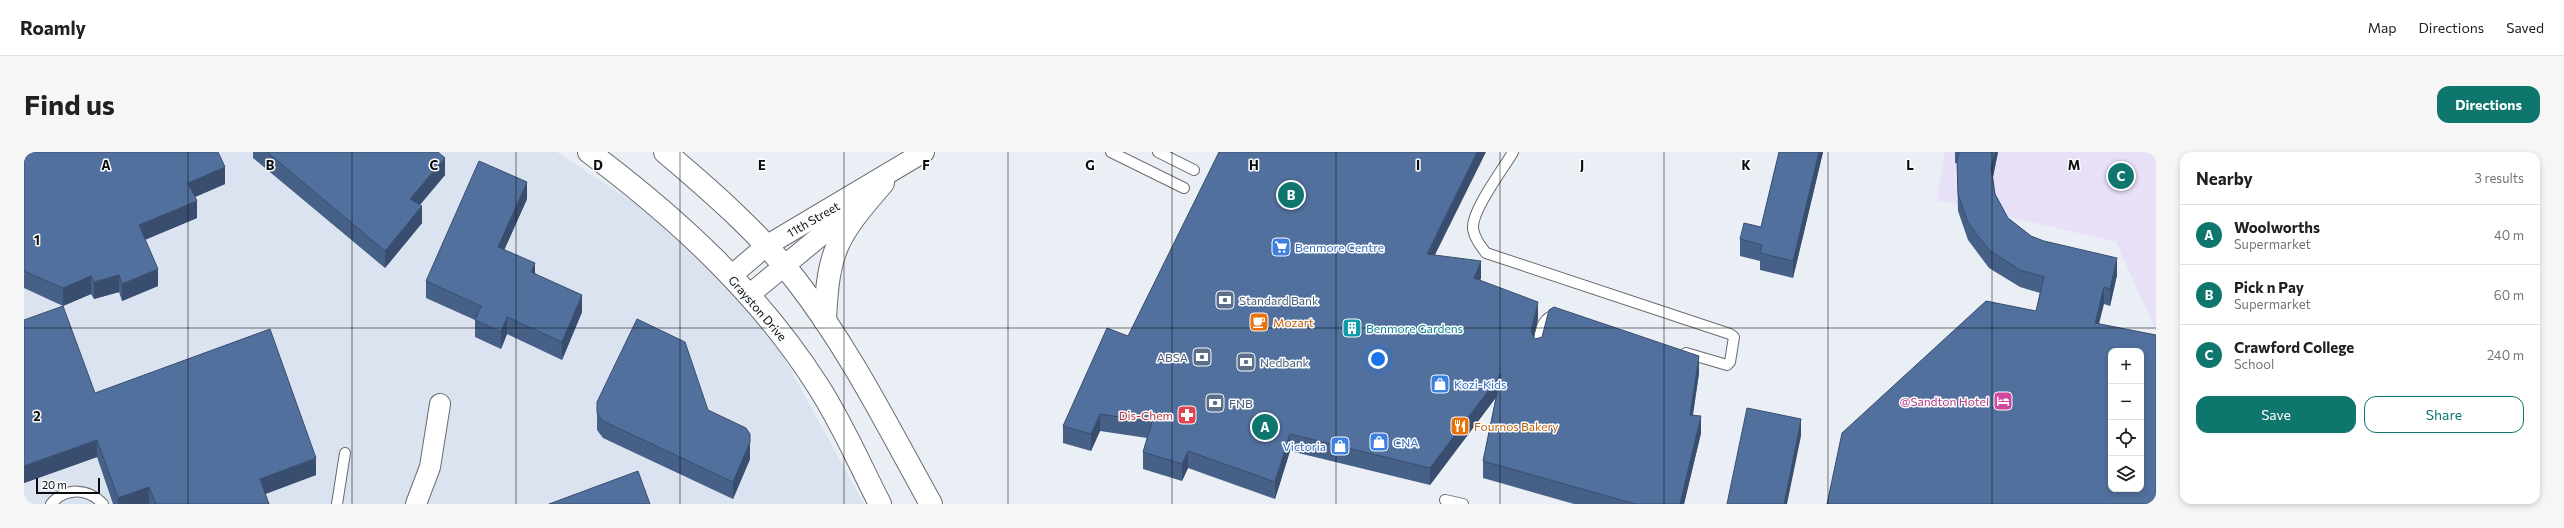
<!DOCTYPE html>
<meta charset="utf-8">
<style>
body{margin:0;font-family:Commissioner,sans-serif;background:#f6f6f6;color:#202124}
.controls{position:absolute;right:12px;bottom:12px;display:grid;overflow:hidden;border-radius:8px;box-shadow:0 2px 6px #0003}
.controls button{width:36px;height:36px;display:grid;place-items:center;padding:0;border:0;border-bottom:1px solid #e0e0e0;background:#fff;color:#202124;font:20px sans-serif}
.scale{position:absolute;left:12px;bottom:10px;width:64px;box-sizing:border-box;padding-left:4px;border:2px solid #0a0b0d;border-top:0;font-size:11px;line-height:14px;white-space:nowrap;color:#0a0b0d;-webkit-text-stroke:3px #fafcfe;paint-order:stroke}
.you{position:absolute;left:1354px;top:207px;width:14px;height:14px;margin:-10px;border:3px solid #fff;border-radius:50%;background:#1a73e8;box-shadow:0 0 0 6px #1a73e833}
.badge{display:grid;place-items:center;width:26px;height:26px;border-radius:50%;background:#0f766e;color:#fff;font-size:13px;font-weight:700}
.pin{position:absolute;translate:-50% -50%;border:2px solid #fff;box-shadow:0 1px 4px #0006}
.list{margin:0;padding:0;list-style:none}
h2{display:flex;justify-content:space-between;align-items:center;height:52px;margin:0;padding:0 16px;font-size:17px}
h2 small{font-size:13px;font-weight:400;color:#757577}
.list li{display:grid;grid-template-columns:26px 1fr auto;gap:12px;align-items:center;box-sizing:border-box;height:60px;padding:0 16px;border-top:1px solid #e0e0e0}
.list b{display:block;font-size:15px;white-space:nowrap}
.list p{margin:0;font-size:13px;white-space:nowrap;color:#757577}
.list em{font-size:13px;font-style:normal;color:#757577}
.actions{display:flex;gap:8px;padding:12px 16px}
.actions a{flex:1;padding:9px 0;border:1px solid #0f766e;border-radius:12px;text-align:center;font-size:14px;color:#0f766e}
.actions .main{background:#0f766e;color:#fff}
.icon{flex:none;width:22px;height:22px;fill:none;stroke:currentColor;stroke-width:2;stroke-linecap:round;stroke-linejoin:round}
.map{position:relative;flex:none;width:2132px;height:352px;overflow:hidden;border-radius:12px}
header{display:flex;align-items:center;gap:24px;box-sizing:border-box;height:56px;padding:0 20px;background:#fff;border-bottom:1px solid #e0e0e0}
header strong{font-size:19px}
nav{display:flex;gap:22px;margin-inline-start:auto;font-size:14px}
.intro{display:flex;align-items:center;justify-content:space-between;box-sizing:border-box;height:96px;padding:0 24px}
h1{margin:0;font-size:28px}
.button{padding:10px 18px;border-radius:12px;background:#0f766e;color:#fff;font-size:14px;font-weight:700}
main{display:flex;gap:24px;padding:0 24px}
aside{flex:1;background:#fff;border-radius:12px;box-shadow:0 2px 6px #0003}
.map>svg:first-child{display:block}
.built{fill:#dbe3f0}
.education{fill:#e7e0f6}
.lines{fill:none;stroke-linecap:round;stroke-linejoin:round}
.service-casing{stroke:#686c71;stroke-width:12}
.minor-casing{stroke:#686c71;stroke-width:22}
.secondary-casing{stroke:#686c71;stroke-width:24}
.service{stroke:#fff;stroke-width:10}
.minor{stroke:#fff;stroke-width:20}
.secondary{stroke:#fff;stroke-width:22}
.wall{fill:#476087}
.shaded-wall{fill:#394e6e}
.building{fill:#52709d;stroke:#394e6e;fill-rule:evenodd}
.grid{fill:none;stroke:#0a0b0d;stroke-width:1;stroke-opacity:0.55}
.labels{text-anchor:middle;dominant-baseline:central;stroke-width:3;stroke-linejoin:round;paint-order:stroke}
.street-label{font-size:12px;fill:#0a0b0d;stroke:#fafcfe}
.shop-label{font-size:12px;fill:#366cbe;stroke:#fafcfe;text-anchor:start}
.service-label{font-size:12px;fill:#4e5e75;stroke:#fafcfe;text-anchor:start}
.food-label{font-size:12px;fill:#c56008;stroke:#fafcfe;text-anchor:start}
.culture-label{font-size:12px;fill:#0d838f;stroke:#fafcfe;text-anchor:start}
.hotel-label{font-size:12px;fill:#b23c85;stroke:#fafcfe;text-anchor:end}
.health-label{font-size:12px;fill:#be3a42;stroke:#fafcfe;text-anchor:end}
.grid-label{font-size:13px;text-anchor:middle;font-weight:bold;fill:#0a0b0d;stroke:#fafcfe;stroke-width:3;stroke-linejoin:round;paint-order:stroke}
</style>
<header>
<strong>Roamly</strong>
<nav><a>Map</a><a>Directions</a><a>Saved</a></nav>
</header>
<div class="intro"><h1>Find us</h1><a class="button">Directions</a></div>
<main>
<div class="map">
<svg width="2132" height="352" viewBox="0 0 2132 352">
<rect width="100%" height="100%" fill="#eaeff5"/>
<polygon class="built" points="0,0 533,0 712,118 840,352 0,352"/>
<polygon class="education" points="1921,0 2132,0 2132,179 2092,90 1913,48"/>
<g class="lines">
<defs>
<g id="service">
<polyline points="1087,0 1160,36"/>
<polyline points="1134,0 1170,18"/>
<path d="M1489,0C1480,16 1447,59 1449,77C1451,87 1456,93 1462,101L1706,182L1710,185L1706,210L1703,213L1662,201"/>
<path d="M1513,198C1516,183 1516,163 1535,163"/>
<polyline points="1421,348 1439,352"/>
<path d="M27,352C42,335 64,336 79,352"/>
<polyline points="313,352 321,301"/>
</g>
<g id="minor">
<polyline points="707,124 742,94 900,0"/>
<polyline points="725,143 835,52"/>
<polyline points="392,352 406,315 416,252"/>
</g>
<g id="secondary">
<path d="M565,0C653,66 735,141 794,234C818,271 836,313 856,352"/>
<path d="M641,0C686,38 734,80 771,127C825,196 864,275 907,352"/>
<path d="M801,169C804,97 813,84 859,31"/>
</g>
</defs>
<use href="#service" class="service-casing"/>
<use href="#minor" class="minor-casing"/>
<use href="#secondary" class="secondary-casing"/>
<use href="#service" class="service"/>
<use href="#minor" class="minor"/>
<use href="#secondary" class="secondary"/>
</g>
<g class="wall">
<polygon points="0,0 201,32 171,45 173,66 121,88 134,134 98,149 95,140 70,147 67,142 39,154 0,136"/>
<polygon points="229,0 414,0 421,23 396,53 398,71 361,116 229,6"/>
<polygon points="1755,0 1799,0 1769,126 1736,118 1736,109 1716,104 1716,87 1737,75"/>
<polygon points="1931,0 1974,0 1969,26 1971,42 1984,66 2007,84 2093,123 2086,154 2080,152 2012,159 2016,141 1996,135 1965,116 1944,88 1934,59 1933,11 1931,11"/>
<polygon points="503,47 480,98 511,121 558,160 538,208 483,182 477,197 451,185 451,168 402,146 402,129"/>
<polygon points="1411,103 1457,126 1456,128 1514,167 1510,185 1511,187 1675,221 1669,263 1677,281 1660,352 1550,352 1459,326 1459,309 1472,245 1406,333 1266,299 1251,347 1164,316 1158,329 1119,317 1119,300 1123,286 1076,279 1067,299 1039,291 1039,274 1104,184"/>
<polygon points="0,168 71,241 292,323 241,342 245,352 89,352 73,305 0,331"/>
<polygon points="573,250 684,258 726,307 709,347 579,286 573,278"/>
</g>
<g class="shaded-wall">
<polygon points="1453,0 1462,0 1403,119 1403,102"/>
<polygon points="1795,0 1799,0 1769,126 1769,109"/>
<polygon points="1971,0 1974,0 1967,33 1967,16"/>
<polygon points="421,6 421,23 386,64 386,47"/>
<polygon points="201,15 201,32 164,48 164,31"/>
<polygon points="503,30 503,47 474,112 474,95"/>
<polygon points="173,49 173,66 115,90 115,73"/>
<polygon points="398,54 398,71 361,116 361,99"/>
<polygon points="2093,106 2093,123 2086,154 2086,137"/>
<polygon points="1457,109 1457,126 1450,143 1450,126"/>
<polygon points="511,111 511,128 507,120"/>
<polygon points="134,117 134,134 98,149 98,132"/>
<polygon points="95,123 95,140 70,147 70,130"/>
<polygon points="67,124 67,142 39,154 39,136"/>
<polygon points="2080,135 2080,152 2071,188 2071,171"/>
<polygon points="558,143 558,160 538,208 538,190"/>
<polygon points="1514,150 1514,167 1507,197 1507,180"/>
<polygon points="483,165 483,182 477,197 477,180"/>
<polygon points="1675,204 1675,221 1666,280 1666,263"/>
<polygon points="1477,222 1477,239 1406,333 1406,316"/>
<polygon points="1076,262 1076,279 1067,299 1067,282"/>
<polygon points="1677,264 1677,281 1660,352 1656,352"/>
<polygon points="1777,267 1777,284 1763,352 1760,352"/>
<polygon points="726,282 726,307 709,347 709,330"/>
<polygon points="1266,282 1266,299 1251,347 1251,330"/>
<polygon points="73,288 73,305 0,331 0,314"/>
<polygon points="1164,299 1164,316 1158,329 1158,312"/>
<polygon points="292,306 292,323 236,344 236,327"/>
<polygon points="125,335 125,352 94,352 94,346"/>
</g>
<g class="building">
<polygon points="0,0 194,0 201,15 164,31 173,49 115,73 134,117 98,132 95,123 70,130 67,124 39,136 0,119"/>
<polygon points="243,0 414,0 421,6 386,47 398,54 361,99"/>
<polygon points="1195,0 1453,0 1403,102 1457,109 1450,126 1514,150 1507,180 1511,187 1518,185 1525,158 1530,155 1675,204 1666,263 1677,264 1656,352 1611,352 1459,309 1477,222 1406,316 1266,282 1251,330 1164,299 1158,312 1119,300 1128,270 1076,262 1067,282 1039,274 1083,176 1104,184"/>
<polygon points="1755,0 1795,0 1769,109 1736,101 1738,93 1716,87 1720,71 1737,75"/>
<path d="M1935,0H1971L1967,16L1971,42L1984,66L2007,84L2020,89L2093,106L2086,137L2080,135L2071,171L2132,183V352H1803L1818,281L1962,149L2012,159L2020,125L1996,118L1965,98L1944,71L1934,42L1933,10ZM2087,199H2117V337H2087Z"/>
<polygon points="455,9 503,30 474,95 511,111 507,120 558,143 538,190 483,165 477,180 451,168 457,154 402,129"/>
<polygon points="39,154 71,241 246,177 292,306 236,327 245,352 132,352 125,335 94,346 73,288 0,314 0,168"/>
<polygon points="613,167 661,190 684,258 722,276 726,282 726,290 709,330 579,269 573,261 573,250"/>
<polygon points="1723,256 1777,267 1760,352 1703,352"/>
<polygon points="614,319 626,352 525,352"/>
</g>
<path class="grid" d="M164,0V352M328,0V352M492,0V352M656,0V352M820,0V352M984,0V352M1148,0V352M1312,0V352M1476,0V352M1640,0V352M1804,0V352M1968,0V352M0,176H2132"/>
<defs>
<symbol id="supermarket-square" viewBox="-11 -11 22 22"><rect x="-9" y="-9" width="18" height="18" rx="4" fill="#3f7fe0" stroke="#fafcfe"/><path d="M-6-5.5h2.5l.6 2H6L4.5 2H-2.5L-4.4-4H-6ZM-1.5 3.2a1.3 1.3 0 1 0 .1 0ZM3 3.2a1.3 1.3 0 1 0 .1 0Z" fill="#fff"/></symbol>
<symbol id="bank-square" viewBox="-11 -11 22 22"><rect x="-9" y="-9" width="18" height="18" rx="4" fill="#5c6f8a" stroke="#fafcfe"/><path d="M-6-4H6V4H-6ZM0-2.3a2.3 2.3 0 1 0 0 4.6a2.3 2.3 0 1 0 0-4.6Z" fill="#fff"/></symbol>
<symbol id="cafe-square" viewBox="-11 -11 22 22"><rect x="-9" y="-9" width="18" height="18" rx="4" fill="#e8710a" stroke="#fafcfe"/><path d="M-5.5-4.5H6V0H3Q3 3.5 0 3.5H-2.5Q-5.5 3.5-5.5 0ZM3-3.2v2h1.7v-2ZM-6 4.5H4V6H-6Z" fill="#fff"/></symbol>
<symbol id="building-square" viewBox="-11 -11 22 22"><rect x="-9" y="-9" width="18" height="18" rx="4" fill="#0f9aa8" stroke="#fafcfe"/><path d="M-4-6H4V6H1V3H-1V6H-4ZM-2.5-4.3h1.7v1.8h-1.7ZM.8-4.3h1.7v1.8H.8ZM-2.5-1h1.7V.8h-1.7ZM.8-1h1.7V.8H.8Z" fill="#fff"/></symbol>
<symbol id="shop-square" viewBox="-11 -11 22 22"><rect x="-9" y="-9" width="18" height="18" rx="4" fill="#3f7fe0" stroke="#fafcfe"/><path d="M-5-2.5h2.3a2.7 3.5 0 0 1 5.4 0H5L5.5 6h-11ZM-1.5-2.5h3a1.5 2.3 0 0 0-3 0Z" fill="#fff"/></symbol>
<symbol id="hotel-square" viewBox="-11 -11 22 22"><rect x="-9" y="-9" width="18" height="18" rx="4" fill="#d1479c" stroke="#fafcfe"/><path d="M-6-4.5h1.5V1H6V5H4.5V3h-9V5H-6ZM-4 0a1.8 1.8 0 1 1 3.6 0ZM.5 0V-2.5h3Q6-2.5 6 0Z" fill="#fff"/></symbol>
<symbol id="pharmacy-square" viewBox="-11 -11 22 22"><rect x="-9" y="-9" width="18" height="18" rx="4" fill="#e0444e" stroke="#fafcfe"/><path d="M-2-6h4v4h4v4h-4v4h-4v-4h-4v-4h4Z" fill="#fff"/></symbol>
<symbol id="restaurant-square" viewBox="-11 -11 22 22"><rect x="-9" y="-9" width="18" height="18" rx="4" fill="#e8710a" stroke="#fafcfe"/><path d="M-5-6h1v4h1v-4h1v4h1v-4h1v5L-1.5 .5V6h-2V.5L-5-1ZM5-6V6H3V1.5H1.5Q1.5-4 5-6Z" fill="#fff"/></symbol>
</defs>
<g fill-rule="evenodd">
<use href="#supermarket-square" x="1246" y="84" width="22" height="22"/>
<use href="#bank-square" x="1190" y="137" width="22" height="22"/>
<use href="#cafe-square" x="1224" y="159" width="22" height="22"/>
<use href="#building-square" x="1317" y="165" width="22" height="22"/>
<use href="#bank-square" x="1167" y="194" width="22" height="22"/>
<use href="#bank-square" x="1211" y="199" width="22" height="22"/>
<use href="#shop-square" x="1405" y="221" width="22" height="22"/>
<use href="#hotel-square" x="1968" y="238" width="22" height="22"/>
<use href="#bank-square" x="1180" y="240" width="22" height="22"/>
<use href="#pharmacy-square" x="1152" y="252" width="22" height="22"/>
<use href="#restaurant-square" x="1425" y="263" width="22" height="22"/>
<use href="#shop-square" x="1344" y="279" width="22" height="22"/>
<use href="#shop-square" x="1305" y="283" width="22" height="22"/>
</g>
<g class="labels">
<g class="street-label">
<text transform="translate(789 67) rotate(-30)">11th Street</text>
<text transform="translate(734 156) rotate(49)">Grayston Drive</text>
</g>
<g class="shop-label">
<text x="1271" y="95">Benmore Centre</text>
<text x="1430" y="232">Kozi-Kids</text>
<text x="1369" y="290">CNA</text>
<text x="1302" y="294" text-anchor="end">Victoria</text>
</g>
<g class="service-label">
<text x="1215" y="148">Standard Bank</text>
<text x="1164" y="205" text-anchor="end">ABSA</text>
<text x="1236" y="210">Nedbank</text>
<text x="1205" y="251">FNB</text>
</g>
<g class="food-label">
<text x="1249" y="170">Mozart</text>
<text x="1450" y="274">Fournos Bakery</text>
</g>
<g class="culture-label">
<text x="1342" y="176">Benmore Gardens</text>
</g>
<g class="hotel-label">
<text x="1965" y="249">@Sandton Hotel</text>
</g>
<g class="health-label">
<text x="1149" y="263">Dis-Chem</text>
</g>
</g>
<g class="grid-label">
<text x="82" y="18">A</text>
<text x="246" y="18">B</text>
<text x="410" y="18">C</text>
<text x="574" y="18">D</text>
<text x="738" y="18">E</text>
<text x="902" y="18">F</text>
<text x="1066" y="18">G</text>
<text x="1230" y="18">H</text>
<text x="1394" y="18">I</text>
<text x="1558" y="18">J</text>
<text x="1722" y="18">K</text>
<text x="1886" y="18">L</text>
<text x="2050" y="18">M</text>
<text x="13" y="93">1</text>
<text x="13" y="269">2</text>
</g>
</svg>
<div class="controls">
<button>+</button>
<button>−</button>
<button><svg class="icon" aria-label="locate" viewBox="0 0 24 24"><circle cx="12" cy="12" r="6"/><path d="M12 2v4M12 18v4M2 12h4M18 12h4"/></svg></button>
<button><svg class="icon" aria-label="layers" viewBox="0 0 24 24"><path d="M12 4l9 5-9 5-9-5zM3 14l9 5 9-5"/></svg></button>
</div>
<div class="scale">20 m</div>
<div class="you"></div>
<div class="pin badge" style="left:1241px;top:275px">A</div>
<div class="pin badge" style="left:1267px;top:43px">B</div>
<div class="pin badge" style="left:2097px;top:24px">C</div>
</div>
<aside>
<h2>Nearby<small>3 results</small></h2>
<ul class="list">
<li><span class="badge">A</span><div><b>Woolworths</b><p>Supermarket</p></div><em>40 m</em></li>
<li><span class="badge">B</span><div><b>Pick n Pay</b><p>Supermarket</p></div><em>60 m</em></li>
<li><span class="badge">C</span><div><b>Crawford College</b><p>School</p></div><em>240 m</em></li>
</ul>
<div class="actions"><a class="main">Save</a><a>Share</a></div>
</aside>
</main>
